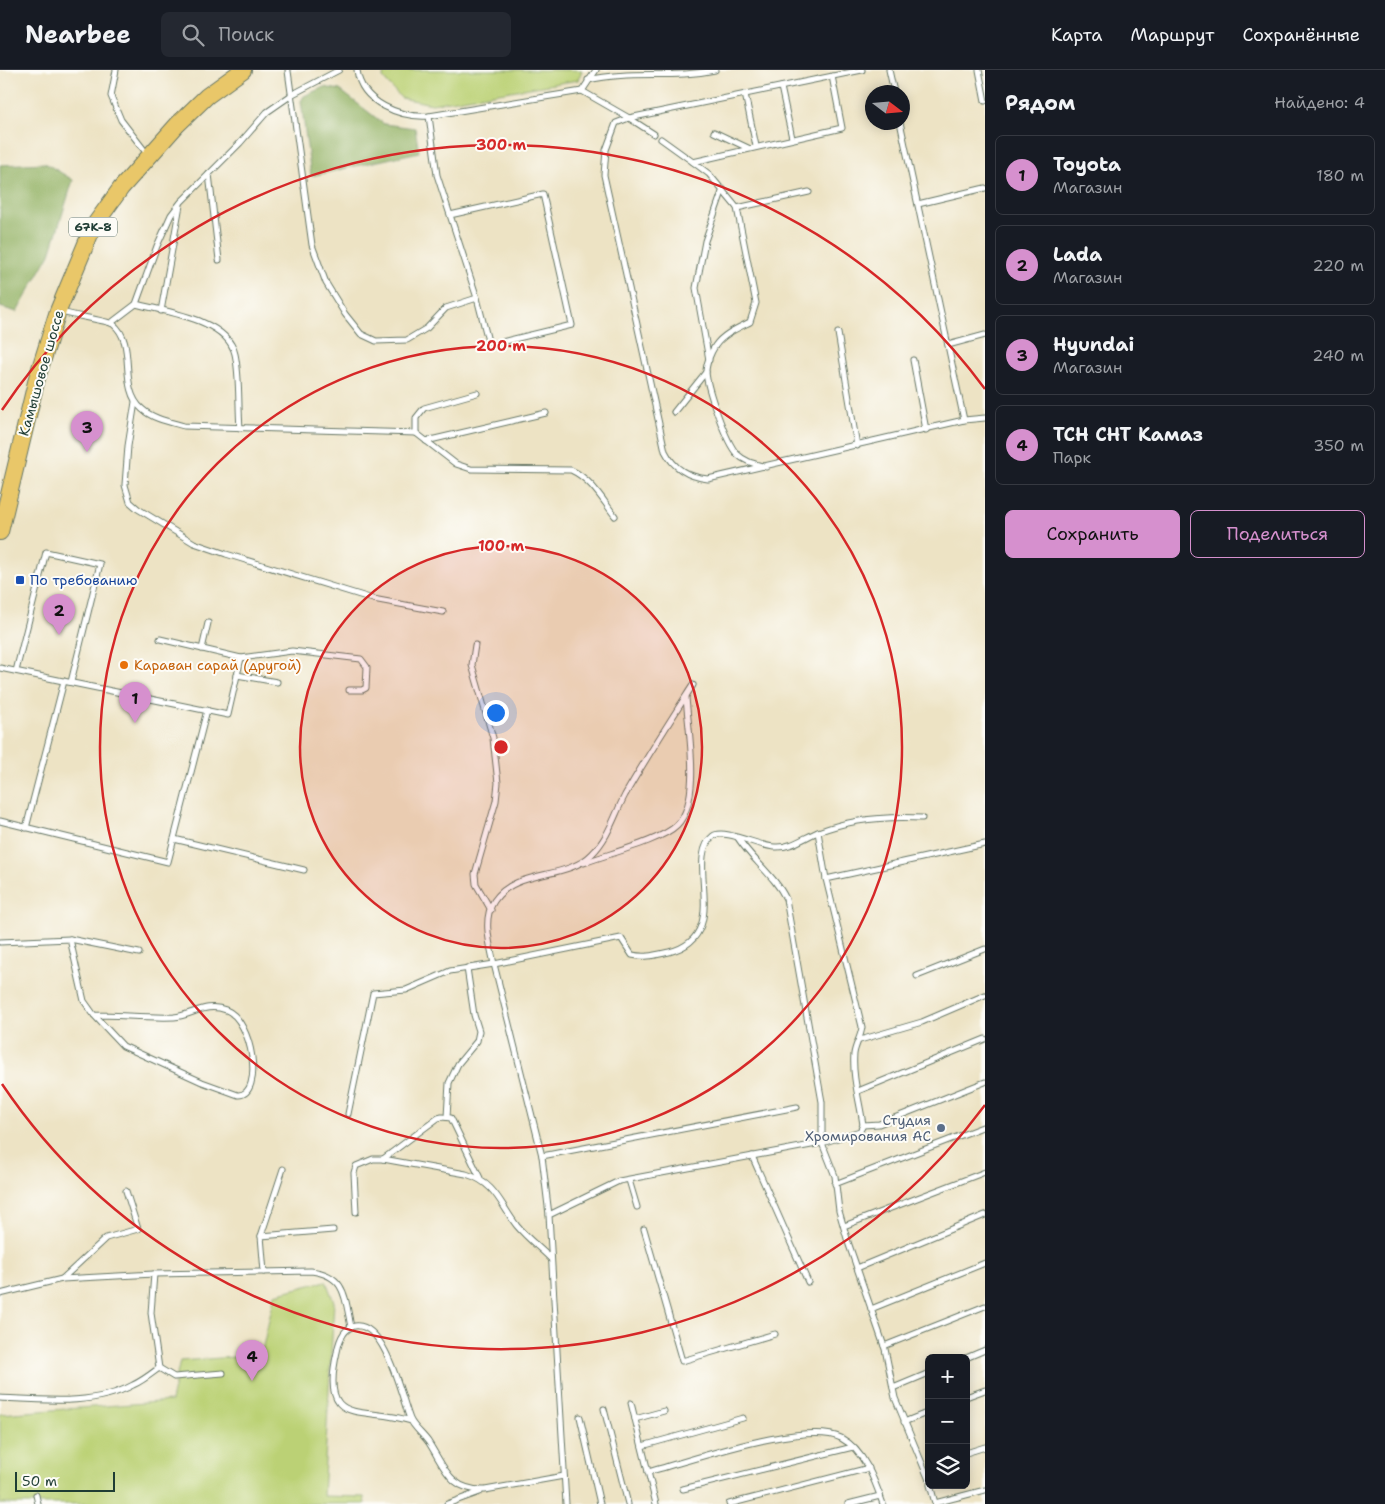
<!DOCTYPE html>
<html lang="ru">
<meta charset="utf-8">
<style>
body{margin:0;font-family:"Shantell Sans",sans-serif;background:#242831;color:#f1f3f6}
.controls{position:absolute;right:15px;bottom:15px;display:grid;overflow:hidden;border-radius:8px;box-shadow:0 2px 12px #0003}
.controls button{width:45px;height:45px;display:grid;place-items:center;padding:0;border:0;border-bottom:1px solid #363941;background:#171b24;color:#f1f3f6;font:25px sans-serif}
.compass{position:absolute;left:865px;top:15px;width:45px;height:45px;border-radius:50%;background:#171b24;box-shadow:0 2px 12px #0003;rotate:106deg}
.scale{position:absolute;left:15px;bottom:12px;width:100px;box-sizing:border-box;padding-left:5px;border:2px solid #1f3d34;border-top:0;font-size:14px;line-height:18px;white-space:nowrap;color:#1f3d34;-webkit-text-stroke:4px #fdfcf7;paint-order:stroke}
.you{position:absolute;left:495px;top:642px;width:18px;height:18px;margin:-12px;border:4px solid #fff;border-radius:50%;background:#1a73e8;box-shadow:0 0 0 8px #1a73e833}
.badge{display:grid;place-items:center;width:32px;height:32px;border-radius:50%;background:#d690ce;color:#111;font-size:16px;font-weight:700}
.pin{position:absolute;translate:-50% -41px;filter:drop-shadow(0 1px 2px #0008)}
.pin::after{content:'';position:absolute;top:26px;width:18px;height:15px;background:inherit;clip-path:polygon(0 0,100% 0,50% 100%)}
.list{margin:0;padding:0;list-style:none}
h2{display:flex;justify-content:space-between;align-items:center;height:65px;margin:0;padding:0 20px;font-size:21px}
h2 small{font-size:16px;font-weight:400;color:#9ea1a6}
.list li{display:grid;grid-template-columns:32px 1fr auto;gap:15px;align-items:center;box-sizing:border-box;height:80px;margin:0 10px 10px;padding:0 10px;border:1px solid #363941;border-radius:8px}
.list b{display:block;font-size:19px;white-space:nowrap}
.list p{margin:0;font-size:16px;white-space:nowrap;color:#9ea1a6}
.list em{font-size:16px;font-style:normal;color:#9ea1a6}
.actions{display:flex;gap:10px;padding:15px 20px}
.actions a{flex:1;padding:11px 0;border:1px solid #d690ce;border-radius:8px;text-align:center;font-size:18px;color:#d690ce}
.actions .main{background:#d690ce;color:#111}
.icon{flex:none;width:28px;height:28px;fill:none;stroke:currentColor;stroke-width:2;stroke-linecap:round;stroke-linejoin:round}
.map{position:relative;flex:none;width:985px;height:1434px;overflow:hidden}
header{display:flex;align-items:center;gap:30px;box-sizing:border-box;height:70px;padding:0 25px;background:#171b24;border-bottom:1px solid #363941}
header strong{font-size:24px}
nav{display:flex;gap:28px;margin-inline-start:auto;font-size:18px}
.search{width:350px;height:45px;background:#242831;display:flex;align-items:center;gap:12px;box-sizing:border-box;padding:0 18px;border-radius:8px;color:#9ea1a6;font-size:19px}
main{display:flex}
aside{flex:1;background:#171b24}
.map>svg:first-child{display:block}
.green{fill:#bbd175;stroke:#6d8754}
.forest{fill:#94b366;stroke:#5a784d}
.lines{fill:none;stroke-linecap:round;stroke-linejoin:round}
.service-casing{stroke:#677766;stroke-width:7}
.primary-casing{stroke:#677766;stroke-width:18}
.service{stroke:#fff;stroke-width:5}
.primary{stroke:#e9c769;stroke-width:16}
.ring{fill:none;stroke:#d62828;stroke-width:2.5}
.transit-dot{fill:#1a4fb4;stroke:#fdfcf7;stroke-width:2}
.food-dot{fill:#e8710a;stroke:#fdfcf7;stroke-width:2}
.service-dot{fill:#5c6f8a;stroke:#fdfcf7;stroke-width:2}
.labels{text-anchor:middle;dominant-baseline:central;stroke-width:4;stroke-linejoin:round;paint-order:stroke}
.shield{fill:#fdfcf7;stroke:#62766e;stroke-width:1}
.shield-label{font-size:12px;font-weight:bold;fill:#1f3d34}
.street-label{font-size:14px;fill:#1f3d34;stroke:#fdfcf7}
.transit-label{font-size:14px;fill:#164399;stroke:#fdfcf7;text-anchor:start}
.food-label{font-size:14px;fill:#c56008;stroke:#fdfcf7;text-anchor:start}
.service-label{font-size:14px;fill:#4e5e75;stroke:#fdfcf7;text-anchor:end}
.centre{fill:#d62828;stroke:#fdfcf7;stroke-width:2.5}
.ring-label{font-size:15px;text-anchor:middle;font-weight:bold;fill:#d62828;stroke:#fdfcf7;stroke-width:4;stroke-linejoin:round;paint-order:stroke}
</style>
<header>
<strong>Nearbee</strong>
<div class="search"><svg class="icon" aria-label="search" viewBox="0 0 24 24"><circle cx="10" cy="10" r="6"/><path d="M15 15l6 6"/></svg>Поиск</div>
<nav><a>Карта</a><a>Маршрут</a><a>Сохранённые</a></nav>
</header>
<main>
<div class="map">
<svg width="985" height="1434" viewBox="0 0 985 1434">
<rect width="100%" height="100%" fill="#fdfcf7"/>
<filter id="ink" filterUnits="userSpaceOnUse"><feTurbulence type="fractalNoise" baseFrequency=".02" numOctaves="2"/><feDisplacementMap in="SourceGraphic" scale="10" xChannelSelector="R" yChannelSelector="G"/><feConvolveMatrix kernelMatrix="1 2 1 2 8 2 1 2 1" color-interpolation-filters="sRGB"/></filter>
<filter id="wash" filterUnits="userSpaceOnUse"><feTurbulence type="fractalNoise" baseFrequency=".0096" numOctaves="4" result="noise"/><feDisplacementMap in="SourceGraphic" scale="20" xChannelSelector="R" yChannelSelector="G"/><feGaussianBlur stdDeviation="1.12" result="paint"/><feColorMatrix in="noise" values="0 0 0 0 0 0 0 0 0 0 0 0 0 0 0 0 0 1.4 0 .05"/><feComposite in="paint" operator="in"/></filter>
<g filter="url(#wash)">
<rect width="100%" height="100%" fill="#ede3c4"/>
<g class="green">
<polygon points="384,0 582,0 578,10 432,34 401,28 383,8"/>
<polygon points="326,1211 334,1232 323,1426 364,1427 365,1434 0,1434 0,1344 171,1331 180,1291 261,1285 275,1224"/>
</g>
<g class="forest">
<polygon points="324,17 340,20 384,54 415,58 419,82 311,106 301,31 304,26"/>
<polygon points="45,93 73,110 50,184 17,242 0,237 0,95"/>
</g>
</g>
<g filter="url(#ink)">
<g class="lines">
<defs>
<g id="service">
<polyline points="116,0 111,26 121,50 148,85"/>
<path d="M357,0C361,33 401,48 429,46L582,21L629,48L862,0"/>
<polyline points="889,0 894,22"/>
<polyline points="979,0 985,31"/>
<polyline points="288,1 312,175 326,213 345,244 361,264 376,271 407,270 427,258 446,238 477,228"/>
<path d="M588,10C630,0 673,9 715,0"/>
<polyline points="781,17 792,68"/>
<polyline points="582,21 596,0"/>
<polyline points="745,24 756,76"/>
<polyline points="429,46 437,105 477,228 489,275 572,255 543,124 450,145"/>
<polyline points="900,52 964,350"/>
<polyline points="714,62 748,78"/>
<path d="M654,64L629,48L616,53L606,80L604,105L665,381C674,399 688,407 708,409L964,350L985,348"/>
<polyline points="661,69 693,92 842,58 832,6"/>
<path d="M693,92L709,104L737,138L756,233L750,252C738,258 723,264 715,276C711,282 706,294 706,302C707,318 726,373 737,384C745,392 756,394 766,397"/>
<polyline points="209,104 219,190"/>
<polyline points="918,134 985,118"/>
<polyline points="737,138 809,122"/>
<path d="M136,234C166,242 227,249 235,284C240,307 238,334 240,358"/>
<polyline points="161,241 180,135"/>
<path d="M61,242C71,245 108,251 113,254C138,274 117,317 142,339C153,349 170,352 184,356L416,363L456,394L471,399L571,400C591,409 602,429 615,446"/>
<polyline points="111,253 136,234 157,176 171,145 181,132 240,73 267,42 293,24 339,0"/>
<polyline points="838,263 857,376"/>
<polyline points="948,275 985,265"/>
<polyline points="709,290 696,218 705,171 723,119"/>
<polyline points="913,290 926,360"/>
<polyline points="135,332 128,376 125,415 130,432 138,439 194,473 226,484 373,529 443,542"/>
<polyline points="674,342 706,302"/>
<polyline points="416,363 416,348 424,338 477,323"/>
<polyline points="426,371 546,343"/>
<polyline points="160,569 241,588 292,581 361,589 367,597 366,618 362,620 349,620"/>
<polyline points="475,575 472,595 493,668 498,713 496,731 475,804 476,814 491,840"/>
<polyline points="202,579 208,553"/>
<polyline points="0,598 228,645 241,588"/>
<polyline points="16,601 46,482 100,494 71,612"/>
<polyline points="237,605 277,612"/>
<polyline points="0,751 168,792 207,640"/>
<polyline points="26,758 64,611"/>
<polyline points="818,762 826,809 985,774"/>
<path d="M738,768C752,790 775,806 786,829L822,1032V1073L835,1106L839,1141L848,1172L885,1279L895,1328L929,1410"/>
<polyline points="174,769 304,800"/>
<path d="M584,793C607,784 661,771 677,755C702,730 688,659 686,627"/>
<path d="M70,869L84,931L94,945L123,976L202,1012L238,1025C264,1026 253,950 226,940C206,932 193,945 174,947C148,948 120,945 94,945"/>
<polyline points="0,872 70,869 139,883"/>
<polyline points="917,906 985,879"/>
<polyline points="860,970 922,952 985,925"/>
<polyline points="858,1021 985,969"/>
<path d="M348,1044L373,923L406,920L450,901L494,894L621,868L632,885C646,888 655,885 669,882C734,866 683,789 713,766C724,758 760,777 775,777C791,778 803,768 818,762C851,749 887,746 922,748"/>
<polyline points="447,1047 449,1013 458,994 477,971 479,961 474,945 467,898"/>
<polyline points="863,1055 879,1054 985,1012"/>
<polyline points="542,1086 797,1037"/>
<polyline points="752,1086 808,1212"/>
<polyline points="383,1089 438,1048 442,1047 451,1048 480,1108"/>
<polyline points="629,1110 637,1137"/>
<polyline points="835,1114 985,1056"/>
<path d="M356,1142L354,1103L356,1096L373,1089H383L466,1104C496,1113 500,1134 517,1156C527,1168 540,1178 551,1189"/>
<path d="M549,1145L542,1086L494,894C490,875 482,849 494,831C516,798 566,811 592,784C609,767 614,746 625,725C646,688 670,651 693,615"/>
<polyline points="844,1156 985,1102"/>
<polyline points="644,1159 682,1291 775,1264"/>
<polyline points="261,1166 283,1099"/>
<polyline points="857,1198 985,1145"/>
<polyline points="264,1202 261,1166 333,1160"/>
<polyline points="62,1209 106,1168 138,1159 126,1121"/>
<path d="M0,1224L62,1209L154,1204L311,1201C346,1205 345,1228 351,1257"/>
<polyline points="871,1239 985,1193"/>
<polyline points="884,1276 985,1236"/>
<polyline points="966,1288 985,1280"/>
<polyline points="159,1298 174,1307 223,1303"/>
<polyline points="893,1318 929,1303"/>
<polyline points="966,1327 985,1320"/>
<path d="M0,1328C43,1330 94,1336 133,1315C142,1311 151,1304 159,1298L151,1243L154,1204"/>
<polyline points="631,1333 656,1434"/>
<polyline points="604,1339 628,1434"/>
<polyline points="580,1347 600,1434"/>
<polyline points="635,1349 664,1341"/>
<path d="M411,1351C363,1335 319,1360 337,1282C339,1271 343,1258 355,1256C386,1252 402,1330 410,1349C414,1358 424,1365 429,1373C445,1398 450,1421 485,1420L564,1406"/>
<polyline points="904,1352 929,1342"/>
<polyline points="642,1376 743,1348"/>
<polyline points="966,1383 985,1377"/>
<path d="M648,1402C690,1391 805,1350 841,1368C864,1380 875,1411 883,1434"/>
<polyline points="930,1415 935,1433 985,1420"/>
<polyline points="683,1419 853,1377"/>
<polyline points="36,1425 38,1434"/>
<polyline points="447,1434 480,1422"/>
<path d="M566,1434L549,1145L619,1111L822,1073L860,1061L863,1055C860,1032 852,1007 854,984C855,975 861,967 862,957L826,809"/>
<polyline points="729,1434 869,1398"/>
<polyline points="848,1434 880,1426"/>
</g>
<polyline id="primary" points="0,462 37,308 58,241 93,157 121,118 177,55 207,26 243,0"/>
</defs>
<use href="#service" class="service-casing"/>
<use href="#primary" class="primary-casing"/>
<use href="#service" class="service"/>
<use href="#primary" class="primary"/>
</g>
</g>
<circle cx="501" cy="677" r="201" fill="#d62828" fill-opacity=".12"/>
<g class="ring">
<circle cx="501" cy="677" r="201"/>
<circle cx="501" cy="677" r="401"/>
<path d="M985 1035A602 602 0 0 1 2 1014M2 340A602 602 0 0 1 985 319"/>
</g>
<rect class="transit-dot" x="15" y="505" width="10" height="10" rx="2.5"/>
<circle class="food-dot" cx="124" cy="595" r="5"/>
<circle class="service-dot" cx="941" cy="1058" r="5"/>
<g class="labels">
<rect class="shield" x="69" y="147.5" width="48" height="19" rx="4"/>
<g class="shield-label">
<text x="93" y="157">67К-8</text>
</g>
<g class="street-label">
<text transform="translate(41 303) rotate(-74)">Камышовое шоссе</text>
</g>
<g class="transit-label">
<text x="30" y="510">По требованию</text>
</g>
<g class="food-label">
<text x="134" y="595">Караван сарай (другой)</text>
</g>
<g class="service-label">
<text x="931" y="1050">Студия<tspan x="931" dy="16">Хромирования АС</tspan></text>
</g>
</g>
<circle cx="501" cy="677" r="8" class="centre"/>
<g class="ring-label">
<text x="501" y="80">300 m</text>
<text x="501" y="281">200 m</text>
<text x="501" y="481">100 m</text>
</g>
</svg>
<div class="controls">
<button>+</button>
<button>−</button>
<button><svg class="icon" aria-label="layers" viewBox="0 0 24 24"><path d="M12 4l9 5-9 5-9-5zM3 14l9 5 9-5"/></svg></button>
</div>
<svg class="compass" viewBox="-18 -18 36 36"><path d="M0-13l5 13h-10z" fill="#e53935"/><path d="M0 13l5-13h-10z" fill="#9ea1a6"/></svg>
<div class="scale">50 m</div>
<div class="you"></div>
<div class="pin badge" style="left:135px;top:653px">1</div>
<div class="pin badge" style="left:59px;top:565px">2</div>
<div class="pin badge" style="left:87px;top:382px">3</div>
<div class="pin badge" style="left:252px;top:1311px">4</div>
</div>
<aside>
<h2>Рядом<small>Найдено: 4</small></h2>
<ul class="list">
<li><span class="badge">1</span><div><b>Toyota</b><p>Магазин</p></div><em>180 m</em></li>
<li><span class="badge">2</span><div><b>Lada</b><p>Магазин</p></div><em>220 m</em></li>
<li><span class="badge">3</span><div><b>Hyundai</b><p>Магазин</p></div><em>240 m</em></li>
<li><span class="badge">4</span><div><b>ТСН СНТ Камаз</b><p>Парк</p></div><em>350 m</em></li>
</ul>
<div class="actions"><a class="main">Сохранить</a><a>Поделиться</a></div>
</aside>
</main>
